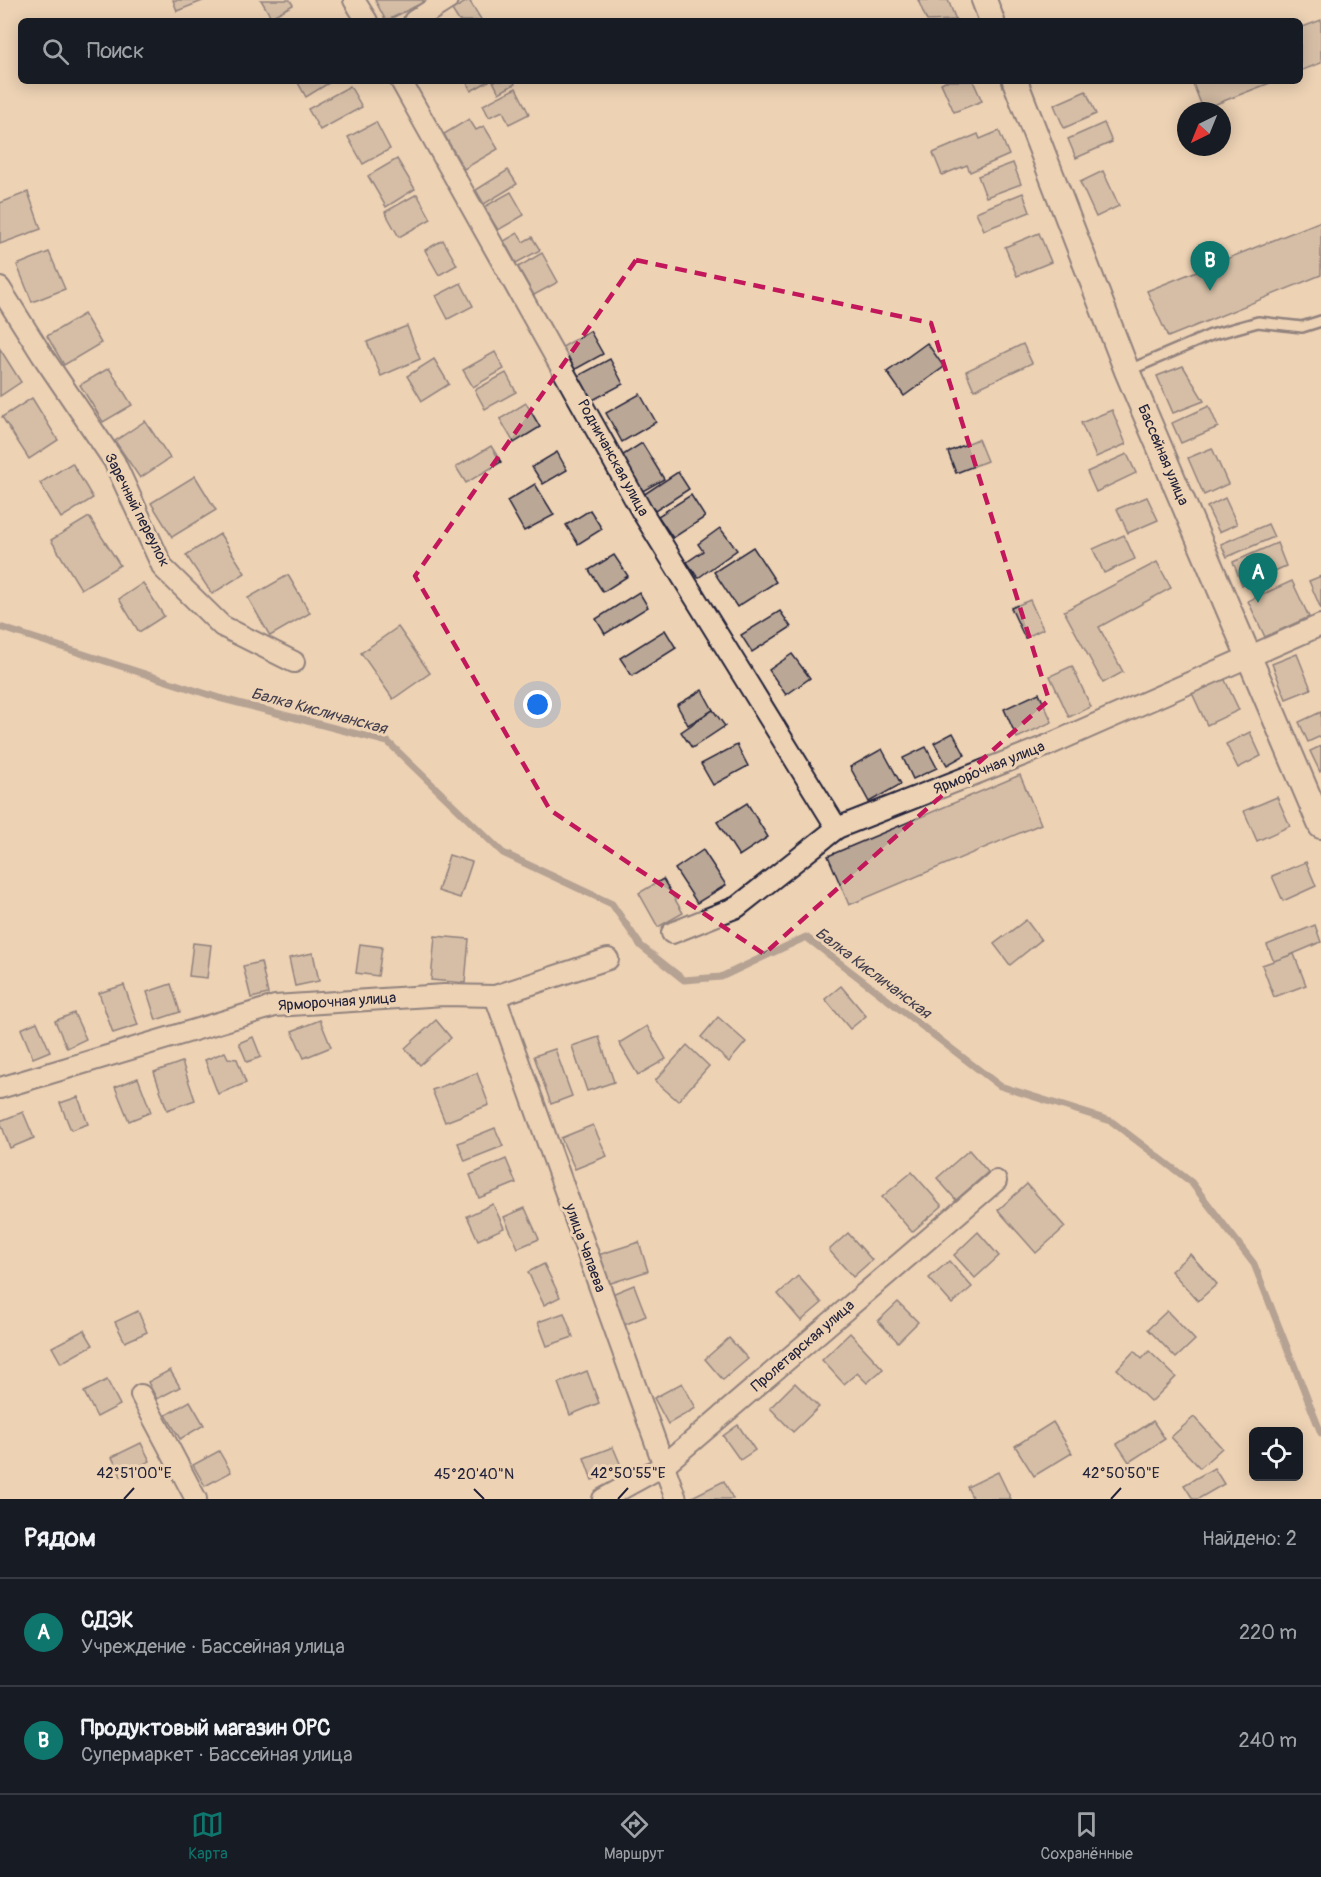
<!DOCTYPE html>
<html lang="ru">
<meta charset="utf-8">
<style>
body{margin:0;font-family:Pangolin,sans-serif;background:#20242c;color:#f1f3f6}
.controls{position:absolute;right:18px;bottom:18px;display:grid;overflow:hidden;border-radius:9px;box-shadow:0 3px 15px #0003}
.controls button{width:54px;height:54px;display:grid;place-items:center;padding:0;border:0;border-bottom:2px solid #363941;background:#171b24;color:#f1f3f6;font:30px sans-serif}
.compass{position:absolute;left:1177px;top:102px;width:54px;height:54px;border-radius:50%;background:#171b24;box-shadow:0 3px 15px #0003;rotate:223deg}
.you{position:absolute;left:538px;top:705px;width:21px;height:21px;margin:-15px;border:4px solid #fff;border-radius:50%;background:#1a73e8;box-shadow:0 0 0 9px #1a73e833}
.badge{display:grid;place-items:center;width:39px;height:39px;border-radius:50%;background:#0f766e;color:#fff;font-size:20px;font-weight:700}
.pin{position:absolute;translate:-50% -50px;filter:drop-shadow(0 2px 3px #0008)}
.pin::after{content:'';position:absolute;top:32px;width:21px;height:18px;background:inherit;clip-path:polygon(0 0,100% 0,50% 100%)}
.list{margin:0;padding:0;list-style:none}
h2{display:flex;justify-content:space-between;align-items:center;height:78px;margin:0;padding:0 24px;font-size:26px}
h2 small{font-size:20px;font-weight:400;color:#9ea1a6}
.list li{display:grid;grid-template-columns:39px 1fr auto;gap:18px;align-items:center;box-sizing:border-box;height:108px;padding:0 24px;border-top:2px solid #363941}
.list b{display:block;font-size:22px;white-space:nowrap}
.list p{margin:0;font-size:20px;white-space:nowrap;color:#9ea1a6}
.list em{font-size:20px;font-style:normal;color:#9ea1a6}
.icon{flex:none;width:33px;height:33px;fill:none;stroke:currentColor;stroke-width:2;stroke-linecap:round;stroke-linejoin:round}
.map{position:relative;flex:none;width:1321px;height:1499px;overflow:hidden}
.search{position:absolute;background:#171b24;box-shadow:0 3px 15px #0003;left:18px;right:18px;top:18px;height:66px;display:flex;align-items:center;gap:15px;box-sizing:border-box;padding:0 21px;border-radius:9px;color:#9ea1a6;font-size:22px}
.sheet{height:294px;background:#171b24}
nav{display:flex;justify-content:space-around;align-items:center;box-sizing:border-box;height:84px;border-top:2px solid #363941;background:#171b24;font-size:16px;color:#9ea1a6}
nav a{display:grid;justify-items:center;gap:3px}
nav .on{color:#0f766e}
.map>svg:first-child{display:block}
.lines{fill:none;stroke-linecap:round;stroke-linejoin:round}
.stream{stroke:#72686b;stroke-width:7}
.building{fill:#baa796;stroke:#22223b;stroke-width:1.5}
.service-casing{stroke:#22223b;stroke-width:14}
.minor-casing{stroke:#22223b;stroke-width:24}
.tertiary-casing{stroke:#22223b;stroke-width:28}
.service{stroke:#edd2b4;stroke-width:9}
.minor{stroke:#edd2b4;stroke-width:20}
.tertiary{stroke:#edd2b4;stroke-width:24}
.marked{fill:none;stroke:#c2185b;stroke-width:4.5;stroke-dasharray:12 8;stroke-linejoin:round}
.ticks{fill:none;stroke:#22223b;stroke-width:2}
.labels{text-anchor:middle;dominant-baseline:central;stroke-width:6;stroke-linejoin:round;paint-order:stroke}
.street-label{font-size:15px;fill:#22223b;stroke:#edd2b4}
.water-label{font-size:16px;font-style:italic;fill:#433f4f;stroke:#edd2b4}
.ticks-label{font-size:15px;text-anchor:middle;fill:#22223b;stroke:#edd2b4;stroke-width:6;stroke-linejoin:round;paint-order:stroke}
</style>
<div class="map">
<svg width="1321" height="1499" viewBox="0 0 1321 1499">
<rect width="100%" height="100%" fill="#edd2b4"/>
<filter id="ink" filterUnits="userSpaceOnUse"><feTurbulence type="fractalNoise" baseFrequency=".0167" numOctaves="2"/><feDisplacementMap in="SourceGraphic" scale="12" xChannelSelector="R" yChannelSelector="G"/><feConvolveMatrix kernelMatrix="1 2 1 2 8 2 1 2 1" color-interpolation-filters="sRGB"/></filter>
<g filter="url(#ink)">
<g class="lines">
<polyline class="stream" points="0,627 219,698 388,742 503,853 612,904 641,946 684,980 721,977 806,937 1000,1086 1111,1121 1191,1182 1254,1264 1321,1433"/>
</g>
<g class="building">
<polygon points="173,0 205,0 177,11"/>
<polygon points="261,0 290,0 293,5 271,17"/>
<polygon points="375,0 423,0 424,2 386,21"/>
<polygon points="469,0 482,21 459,21 452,10"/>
<polygon points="918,0 948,0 956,20 927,21"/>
<polygon points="1321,20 1321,63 1300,71 1300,28"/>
<polygon points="297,81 332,81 306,97"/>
<polygon points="466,81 489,81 471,91"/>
<polygon points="493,81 514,81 515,84 499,93"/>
<polygon points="945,81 973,81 982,101 954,112 941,83"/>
<polygon points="1192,81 1275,81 1203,109"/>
<polygon points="350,86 362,107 320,130 308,109"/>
<polygon points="516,88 529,114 509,124 503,111 489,117 483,105"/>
<polygon points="1086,91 1096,114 1064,128 1054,105"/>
<polygon points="469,119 476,130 484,126 498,149 464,169 444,134"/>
<polygon points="376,122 390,149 363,164 348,137"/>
<polygon points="1104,123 1112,142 1076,158 1068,139"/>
<polygon points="999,131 1009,155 970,172 967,165 942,175 933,153 978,134 980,139"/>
<polygon points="397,159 415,189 386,207 368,176"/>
<polygon points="1013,163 1021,184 986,197 978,176"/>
<polygon points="508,170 517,184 484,204 476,190"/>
<polygon points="1103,171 1119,206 1096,217 1080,182"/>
<polygon points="28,192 41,229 0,244 0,203"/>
<polygon points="511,192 524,215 498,230 484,207"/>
<polygon points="1023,193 1030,212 984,230 976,212"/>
<polygon points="417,194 431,219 399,237 385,212"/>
<polygon points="1321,221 1321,275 1168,337 1147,291"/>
<polygon points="518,233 523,242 532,237 540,250 516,263 504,241"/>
<polygon points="1039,233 1051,262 1017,276 1005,247"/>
<polygon points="443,240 457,265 439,275 425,250"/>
<polygon points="49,252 65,289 32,302 17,265"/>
<polygon points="542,253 558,282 534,295 518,267"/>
<polygon points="461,283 473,306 448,319 436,296"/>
<polygon points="84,314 101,343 64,365 47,336"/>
<polygon points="407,326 420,359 381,376 367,342"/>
<polygon points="590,331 603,354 572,371 559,349"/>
<polygon points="927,343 944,367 904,396 887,372"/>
<polygon points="1023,344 1032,363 974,390 966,371"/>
<polygon points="0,349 21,382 0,396"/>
<polygon points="495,352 504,369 473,387 463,370"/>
<polygon points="434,359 449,384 422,401 407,376"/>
<polygon points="610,359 623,384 589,402 576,377"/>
<polygon points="1183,366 1204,401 1173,413 1157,376"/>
<polygon points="109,368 132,405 103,422 80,385"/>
<polygon points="506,373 516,392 485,409 475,390"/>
<polygon points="640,394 656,422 622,442 606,413"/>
<polygon points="32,398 58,440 29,459 2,417"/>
<polygon points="526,403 540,427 514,443 500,419"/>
<polygon points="1209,406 1218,427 1181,443 1172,423"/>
<polygon points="1112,410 1126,444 1096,457 1081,423"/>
<polygon points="145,421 170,458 140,478 115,441"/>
<polygon points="978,439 987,461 956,473 948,452"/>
<polygon points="642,443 664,479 641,492 620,457"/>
<polygon points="491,446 501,462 466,483 456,467"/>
<polygon points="1212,448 1228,484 1204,495 1188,458"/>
<polygon points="557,452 567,470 543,484 532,467"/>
<polygon points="1127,454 1136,473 1096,492 1087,472"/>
<polygon points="72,463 93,498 61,518 40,483"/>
<polygon points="678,472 689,489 655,511 643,495"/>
<polygon points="195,476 216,510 172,537 151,503"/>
<polygon points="535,484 554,515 524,531 507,501"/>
<polygon points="691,495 705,517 673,538 658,516"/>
<polygon points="1147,497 1158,520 1128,533 1117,509"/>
<polygon points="1225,498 1237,524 1219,532 1207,507"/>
<polygon points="590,510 602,529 578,544 566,525"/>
<polygon points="89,517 120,565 81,589 51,540"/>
<polygon points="1268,524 1274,537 1227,557 1221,544"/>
<polygon points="720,528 737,550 698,578 687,562 703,551 698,544"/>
<polygon points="220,534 245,573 212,594 186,555"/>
<polygon points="1124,535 1135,559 1104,573 1093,549"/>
<polygon points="1277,543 1286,566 1242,585 1233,562"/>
<polygon points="753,547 776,582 737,607 714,572"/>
<polygon points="614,555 628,576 603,592 589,570"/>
<polygon points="1157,562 1171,588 1099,627 1123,672 1103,683 1064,611"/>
<polygon points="288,575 310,613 270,636 248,598"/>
<polygon points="1321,576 1321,609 1309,581"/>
<polygon points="1292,581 1309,617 1265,637 1248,601"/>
<polygon points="143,583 164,616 139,632 119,599"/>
<polygon points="639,592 648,607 605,634 596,619"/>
<polygon points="1030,600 1043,629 1025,638 1011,608"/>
<polygon points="780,611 791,627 752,652 741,635"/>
<polygon points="398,627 430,673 393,699 361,653"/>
<polygon points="665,630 676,648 632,676 620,658"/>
<polygon points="792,654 810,678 786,695 769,670"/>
<polygon points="1297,654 1311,689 1286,699 1272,664"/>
<polygon points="1072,666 1091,707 1069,717 1050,676"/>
<polygon points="1224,678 1239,710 1207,725 1192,693"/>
<polygon points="702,690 713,710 688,725 677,705"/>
<polygon points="1039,693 1052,722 1017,738 1004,709"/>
<polygon points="713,710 725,726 692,748 681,732"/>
<polygon points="1321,712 1321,736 1308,742 1299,722"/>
<polygon points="1250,732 1261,756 1238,768 1226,744"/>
<polygon points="953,733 965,755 947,765 934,743"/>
<polygon points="737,745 748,766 713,785 701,764"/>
<polygon points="1321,746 1321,771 1320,772 1310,751"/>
<polygon points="926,747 937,768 913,779 903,758"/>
<polygon points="882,749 901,784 869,802 850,767"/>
<polygon points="1020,775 1041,824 849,905 828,856"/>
<polygon points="1277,797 1290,826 1257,841 1244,811"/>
<polygon points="747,803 768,837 739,856 717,822"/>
<polygon points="703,850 726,885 697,903 675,869"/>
<polygon points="449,855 472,862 460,898 438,891"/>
<polygon points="1306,862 1316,886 1283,901 1272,876"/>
<polygon points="663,879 683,913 658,927 639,893"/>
<polygon points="1026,920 1041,940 1010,965 994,944"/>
<polygon points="1315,925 1321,942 1274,962 1267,945"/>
<polygon points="435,936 469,939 465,983 431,980"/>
<polygon points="193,943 211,945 207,978 189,976"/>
<polygon points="360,944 382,947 378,976 356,973"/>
<polygon points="313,953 319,981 295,986 289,958"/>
<polygon points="1294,954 1306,985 1274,997 1262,965"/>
<polygon points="261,962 268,994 251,998 243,966"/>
<polygon points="171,984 180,1012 156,1020 147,992"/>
<polygon points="124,985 138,1025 113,1033 99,993"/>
<polygon points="841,986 866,1016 850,1029 825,999"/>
<polygon points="74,1013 86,1039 67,1048 55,1021"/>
<polygon points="718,1017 746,1042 729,1062 701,1037"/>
<polygon points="320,1020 331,1047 304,1058 292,1031"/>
<polygon points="436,1020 451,1038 420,1065 405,1048"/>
<polygon points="37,1022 50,1051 33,1058 21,1029"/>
<polygon points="647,1026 666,1059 638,1075 619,1043"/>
<polygon points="253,1037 261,1057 247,1062 239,1043"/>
<polygon points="599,1037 614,1082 587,1091 572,1046"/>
<polygon points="687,1045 709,1066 678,1101 655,1081"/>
<polygon points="555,1049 572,1096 551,1104 534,1056"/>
<polygon points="225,1052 228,1058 237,1059 246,1083 218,1094 205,1060"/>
<polygon points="182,1062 195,1100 167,1110 154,1072"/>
<polygon points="477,1073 489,1105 445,1122 432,1090"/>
<polygon points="138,1078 151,1112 129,1121 115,1087"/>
<polygon points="78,1097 88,1124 71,1130 60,1103"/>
<polygon points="23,1112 34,1138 10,1148 0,1121"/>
<polygon points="593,1125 607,1156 575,1169 561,1138"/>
<polygon points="495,1128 503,1146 465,1161 458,1143"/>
<polygon points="969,1150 988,1172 956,1200 937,1178"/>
<polygon points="506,1159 516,1183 479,1198 470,1175"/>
<polygon points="912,1172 942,1206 912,1232 882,1197"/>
<polygon points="1027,1184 1065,1227 1036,1253 998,1210"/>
<polygon points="493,1204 504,1228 478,1240 467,1216"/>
<polygon points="525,1208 539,1239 518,1248 504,1217"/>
<polygon points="978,1232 999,1256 975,1278 954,1255"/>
<polygon points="848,1233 872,1260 853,1277 829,1250"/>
<polygon points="639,1242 648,1271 608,1284 598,1255"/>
<polygon points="1190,1254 1217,1284 1198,1301 1171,1271"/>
<polygon points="949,1261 972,1287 952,1304 929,1278"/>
<polygon points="544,1264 560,1297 544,1305 528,1272"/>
<polygon points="798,1276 822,1303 801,1321 778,1294"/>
<polygon points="634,1285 646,1316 624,1325 612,1294"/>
<polygon points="898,1302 918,1322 898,1342 878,1321"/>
<polygon points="138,1311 147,1332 125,1342 115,1322"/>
<polygon points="1167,1311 1195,1340 1176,1358 1148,1329"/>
<polygon points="564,1313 573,1337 547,1346 538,1322"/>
<polygon points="84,1330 93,1345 61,1363 52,1347"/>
<polygon points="850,1333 883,1369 867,1383 857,1373 844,1384 822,1360"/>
<polygon points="729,1338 748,1359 723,1380 705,1359"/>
<polygon points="1134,1351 1142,1359 1149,1351 1176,1377 1151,1402 1117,1369"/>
<polygon points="170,1370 180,1387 157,1399 148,1382"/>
<polygon points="587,1371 599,1403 570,1415 558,1383"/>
<polygon points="107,1380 120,1405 97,1417 84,1392"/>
<polygon points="682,1383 696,1408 668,1424 654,1398"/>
<polygon points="795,1383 819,1407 793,1432 770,1408"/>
<polygon points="190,1401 204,1425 180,1439 166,1415"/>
<polygon points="1194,1417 1222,1448 1200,1468 1171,1437"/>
<polygon points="1153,1421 1165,1439 1129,1462 1117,1444"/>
<polygon points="1053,1422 1072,1453 1034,1476 1015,1446"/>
<polygon points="738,1425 755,1450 740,1460 723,1436"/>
<polygon points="141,1443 150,1461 121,1476 112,1457"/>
<polygon points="613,1447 622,1468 592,1480 584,1458"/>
<polygon points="219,1451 231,1472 205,1486 193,1465"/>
<polygon points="1214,1468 1224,1484 1198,1499 1193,1499 1184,1485"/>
<polygon points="998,1472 1011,1499 973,1499 967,1487"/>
<polygon points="724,1481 733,1499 690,1499 690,1498"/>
</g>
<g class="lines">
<defs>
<polyline id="service" points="1127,371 1211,335 1258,322 1302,327 1321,321"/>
<g id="minor">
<polyline points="354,0 367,21"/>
<polyline points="414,21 447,0"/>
<polyline points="401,81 641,510 837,828"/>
<polyline points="0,288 42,355 114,461 163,568 222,626 294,662"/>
<polyline points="672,933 737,907 837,828 1046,746 1321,625"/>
<polyline points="495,996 676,1499"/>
<polyline points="0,1088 275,1006 444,995 495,996 608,959"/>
<polyline points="141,1395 196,1499"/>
<polyline points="603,1499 663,1466 996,1181"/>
</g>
<g id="tertiary">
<polyline points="984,0 992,21"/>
<polyline points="1015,81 1127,371 1321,826"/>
</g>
</defs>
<use href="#service" class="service-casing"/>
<use href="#minor" class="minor-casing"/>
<use href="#tertiary" class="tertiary-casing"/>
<use href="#service" class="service"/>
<use href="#minor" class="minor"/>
<use href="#tertiary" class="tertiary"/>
</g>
</g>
<path d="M0 0H1321V1499H0ZM636,260L931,323L1049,700L764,954L550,810L415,576Z" fill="#edd2b4" fill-opacity=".55" fill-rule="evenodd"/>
<path class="marked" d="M636,260L931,323L1049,700L764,954L550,810L415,576Z"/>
<path class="ticks" d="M474,1489L484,1499M124,1499L134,1488M618,1499L628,1488M1111,1499L1121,1488"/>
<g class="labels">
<g class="street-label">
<text transform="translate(1163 455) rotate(67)">Бассейная улица</text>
<text transform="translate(613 458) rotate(61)">Родничанская улица</text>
<text transform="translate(137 510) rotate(63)">Заречный переулок</text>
<text transform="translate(989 768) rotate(-22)">Ярморочная улица</text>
<text transform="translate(337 1002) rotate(-4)">Ярморочная улица</text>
<text transform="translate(585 1248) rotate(70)">улица Чапаева</text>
<text transform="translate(803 1346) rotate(-41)">Пролетарская улица</text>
</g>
<g class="water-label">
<text transform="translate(319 711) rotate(15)">Балка Кисличанская</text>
<text transform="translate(873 973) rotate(37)">Балка Кисличанская</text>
</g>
</g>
<g class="ticks-label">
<text x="134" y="1478">42°51'00"E</text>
<text x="628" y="1478">42°50'55"E</text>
<text x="1121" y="1478">42°50'50"E</text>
<text x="474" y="1479">45°20'40"N</text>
</g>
</svg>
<div class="controls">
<button><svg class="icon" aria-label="locate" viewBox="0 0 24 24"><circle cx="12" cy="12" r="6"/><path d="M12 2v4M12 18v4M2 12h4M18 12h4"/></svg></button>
</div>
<svg class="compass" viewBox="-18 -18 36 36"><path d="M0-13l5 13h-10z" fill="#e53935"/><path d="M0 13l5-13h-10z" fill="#9ea1a6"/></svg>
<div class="you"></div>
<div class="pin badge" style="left:1258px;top:603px">A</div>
<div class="pin badge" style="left:1210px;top:291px">B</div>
<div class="search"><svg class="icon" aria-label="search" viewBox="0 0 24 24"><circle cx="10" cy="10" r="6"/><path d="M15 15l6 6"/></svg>Поиск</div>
</div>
<section class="sheet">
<h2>Рядом<small>Найдено: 2</small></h2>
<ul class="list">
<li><span class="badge">A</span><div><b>СДЭК</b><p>Учреждение · Бассейная улица</p></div><em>220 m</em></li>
<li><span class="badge">B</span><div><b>Продуктовый магазин ОРС</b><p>Супермаркет · Бассейная улица</p></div><em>240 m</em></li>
</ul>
</section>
<nav>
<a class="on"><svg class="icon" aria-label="map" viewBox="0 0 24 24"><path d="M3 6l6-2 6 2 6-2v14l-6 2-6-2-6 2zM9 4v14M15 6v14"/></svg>Карта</a>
<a><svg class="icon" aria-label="directions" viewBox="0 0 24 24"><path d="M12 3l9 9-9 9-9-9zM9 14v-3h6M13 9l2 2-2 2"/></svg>Маршрут</a>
<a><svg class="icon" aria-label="saved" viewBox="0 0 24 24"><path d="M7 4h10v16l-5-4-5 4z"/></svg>Сохранённые</a>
</nav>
